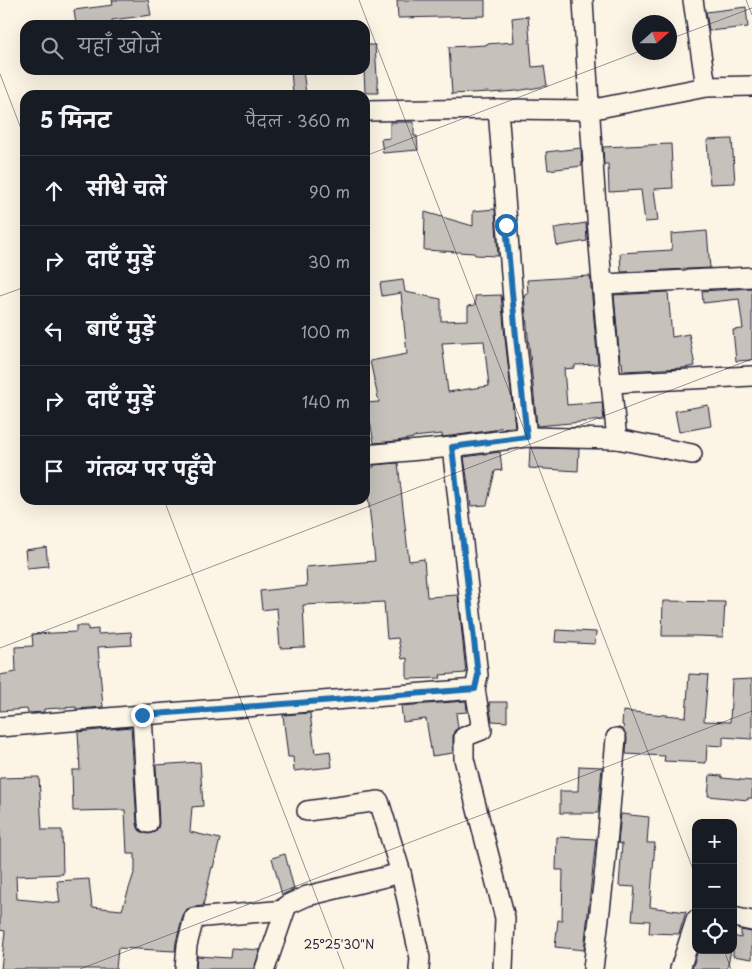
<!DOCTYPE html>
<html lang="hi">
<meta charset="utf-8">
<style>
body{margin:0;font-family:"Playpen Sans","Playpen Sans Deva",sans-serif;background:#20242c;color:#f1f3f6}
.controls{position:absolute;right:15px;bottom:15px;display:grid;overflow:hidden;border-radius:10px;box-shadow:0 5px 20px #0002}
.controls button{width:45px;height:45px;display:grid;place-items:center;padding:0;border:0;border-bottom:1px solid #363941;background:#171b24;color:#f1f3f6;font:25px sans-serif}
.compass{position:absolute;left:632px;top:15px;width:45px;height:45px;border-radius:50%;background:#171b24;box-shadow:0 5px 20px #0002;rotate:69deg}
.stop{position:absolute;width:15px;height:15px;margin:-11px;border:4px solid #1f6fb2;border-radius:50%;background:#fff}
.stop.end{background:#1f6fb2;border-color:#fff;box-shadow:0 1px 5px #0008}
.list{margin:0;padding:0;list-style:none}
h2{display:flex;justify-content:space-between;align-items:center;height:65px;margin:0;padding:0 20px;font-size:21px}
h2 small{font-size:16px;font-weight:400;color:#9ea1a6}
.list li{display:grid;grid-template-columns:32px 1fr auto;gap:15px;align-items:center;box-sizing:border-box;height:70px;padding:0 20px;border-top:1px solid #363941}
.list b{display:block;font-size:19px;white-space:nowrap}
.list em{font-size:16px;font-style:normal;color:#9ea1a6}
.icon{flex:none;width:28px;height:28px;fill:none;stroke:currentColor;stroke-width:2;stroke-linecap:round;stroke-linejoin:round}
.map{position:relative;flex:none;width:752px;height:969px;overflow:hidden}
.search{position:absolute;background:#171b24;box-shadow:0 5px 20px #0002;left:20px;top:20px;width:350px;height:55px;display:flex;align-items:center;gap:12px;box-sizing:border-box;padding:0 18px;border-radius:15px;color:#9ea1a6;font-size:19px}
.panel{position:absolute;background:#171b24;box-shadow:0 5px 20px #0002;left:20px;top:90px;width:350px;height:415px;border-radius:15px}
.map>svg:first-child{display:block}
.building{fill:#c6c1bb;stroke:#22223b;fill-rule:evenodd}
.lines{fill:none;stroke-linecap:round;stroke-linejoin:round}
.minor-casing{stroke:#22223b;stroke-width:22}
.minor{stroke:#fcf5e5;stroke-width:19}
.route{stroke:#1f6fb2;stroke-width:6}
.ticks{fill:none;stroke:#22223b;stroke-width:1;stroke-opacity:0.45}
.ticks-label{font-size:12px;text-anchor:middle;fill:#22223b;stroke:#fcf5e5;stroke-width:4.5;stroke-linejoin:round;paint-order:stroke}
</style>
<div class="map">
<svg width="752" height="969" viewBox="0 0 752 969">
<rect width="100%" height="100%" fill="#fcf5e5"/>
<filter id="ink" filterUnits="userSpaceOnUse"><feTurbulence type="fractalNoise" baseFrequency=".02" numOctaves="2"/><feDisplacementMap in="SourceGraphic" scale="10" xChannelSelector="R" yChannelSelector="G"/><feConvolveMatrix kernelMatrix="1 2 1 2 8 2 1 2 1" color-interpolation-filters="sRGB"/></filter>
<g filter="url(#ink)">
<g class="building">
<polygon points="112,0 148,0 151,15 112,20 112,25 76,25 74,10 113,5"/>
<polygon points="397,0 485,0 485,16 398,18"/>
<polygon points="746,7 748,27 709,31 706,12"/>
<polygon points="528,16 532,67 544,66 547,86 516,91 490,93 490,92 452,94 449,47 486,45 486,44 514,42 512,18"/>
<polygon points="365,45 375,45 378,93 365,93 364,70 365,70"/>
<polygon points="291,70 303,70 306,94 293,95"/>
<polygon points="390,122 414,122 414,136 417,136 418,150 383,153 381,139 390,138"/>
<polygon points="732,139 735,183 710,184 707,140"/>
<polygon points="671,144 673,188 654,189 658,221 645,222 641,190 609,192 608,164 604,164 603,147"/>
<polygon points="581,148 582,166 548,170 546,152"/>
<polygon points="495,209 498,256 475,255 474,253 424,250 425,212 473,226 473,211"/>
<polygon points="586,223 587,241 557,246 554,228"/>
<polygon points="707,231 710,268 621,272 620,253 672,250 671,234"/>
<polygon points="590,276 598,364 575,365 575,368 564,369 567,405 602,402 604,420 537,426 524,295 528,294 527,280"/>
<path d="M403,280L405,292L441,299V321L468,320V306L475,305V296L501,295L505,338L515,427L498,428L494,430L451,436L442,437V434L413,437V438L397,441L374,443L370,422L368,423L366,403L379,402L370,361L407,354L401,293L382,296L380,283ZM484,341L489,386L448,392L442,343Z"/>
<polygon points="752,288 752,360 736,361 733,330 743,329 739,299 703,303 702,291"/>
<polygon points="668,292 672,337 689,334 695,366 683,368 623,371 622,362 620,362 614,295"/>
<polygon points="708,405 711,426 679,432 675,411"/>
<polygon points="530,448 579,449 578,471 529,468"/>
<polygon points="500,452 502,470 495,471 487,505 471,506 464,457"/>
<polygon points="398,463 409,561 424,559 427,597 458,595 466,673 440,675 441,678 407,679 407,658 402,659 398,638 387,639 384,602 365,603 365,602 303,605 305,647 280,648 277,608 262,610 260,591 307,586 306,567 375,561 365,468 374,467 374,465"/>
<polygon points="46,547 48,566 27,568 25,550"/>
<polygon points="663,601 725,602 723,637 698,636 662,636"/>
<polygon points="76,626 88,626 88,630 98,629 98,634 131,632 132,645 98,647 103,707 76,709 76,707 44,709 44,712 28,713 27,709 0,711 0,675 16,672 15,647 33,646 32,634 76,632"/>
<polygon points="556,630 596,632 595,644 555,642"/>
<polygon points="689,674 708,675 704,721 730,722 732,680 752,679 752,739 723,737 723,746 707,745 706,763 664,761 665,756 626,754 627,738 626,734 623,730 624,726 622,725 623,711 686,717"/>
<polygon points="466,701 467,712 456,713 458,728 454,731 453,736 453,753 432,756 426,719 403,722 401,706"/>
<polygon points="489,702 507,702 507,722 492,721"/>
<polygon points="310,713 315,753 330,751 332,767 294,771 293,757 288,757 283,715"/>
<polygon points="131,727 137,824 139,830 143,833 149,834 155,832 158,828 159,823 156,765 200,762 203,806 192,807 190,832 220,839 213,868 212,867 203,906 193,907 187,909 183,915 176,942 175,951 118,948 116,969 1,969 5,931 0,930 0,778 39,777 42,830 62,830 63,874 16,876 17,899 60,903 57,881 89,879 92,907 122,910 135,870 135,854 127,854 125,810 73,811 72,770 80,770 78,732"/>
<polygon points="579,766 602,767 598,813 560,813 560,791 578,791"/>
<polygon points="710,775 722,776 722,778 752,781 752,798 748,798 748,800 708,796"/>
<polygon points="621,814 649,817 647,843 655,843 650,907 686,912 679,934 649,933 650,921 632,920 635,887 619,886 622,844 618,843"/>
<polygon points="557,837 596,839 584,950 555,947 558,920 562,921 563,870 556,870"/>
<polygon points="285,854 294,889 282,895 272,858"/>
<polygon points="741,930 752,932 752,959 733,956 733,936 741,938"/>
<polygon points="231,948 260,950 254,969 196,969 197,956 230,958"/>
<polygon points="698,950 731,950 727,969 692,969"/>
</g>
<g class="lines">
<defs>
<g id="minor">
<path d="M583,0C591,146 601,294 617,439"/>
<polyline points="693,0 706,87"/>
<polyline points="498,109 516,337 527,437"/>
<polyline points="365,111 498,109 589,110 706,87 752,86"/>
<polyline points="603,284 752,277"/>
<polyline points="611,383 752,376"/>
<polyline points="365,455 452,447 527,437 617,439 692,454"/>
<polyline points="475,689 482,730 464,737 464,759 505,918 503,969"/>
<polyline points="142,715 475,689 478,675 452,447"/>
<polyline points="0,727 142,715 148,823"/>
<polyline points="307,811 379,801 401,873 420,958 419,969"/>
<polyline points="733,917 752,921"/>
<polyline points="185,969 187,945 194,918 285,910"/>
<polyline points="265,969 287,905 307,896 401,873"/>
<polyline points="593,969 605,868 616,738"/>
<polyline points="680,969 696,920"/>
</g>
</defs>
<use href="#minor" class="minor-casing"/>
<use href="#minor" class="minor"/>
</g>
</g>
<g class="lines" filter="url(#ink)">
<polyline class="route" points="142,715 475,689 478,675 452,447 527,437 516,337 506,225"/>
</g>
<path class="ticks" d="M359,0L696,877M746,0L752,15M670,39L752,8M0,74L25,139M365,156L640,51M0,296L25,287M164,500L344,969M0,648L752,359M724,950L731,969M80,969L752,711"/>
<g class="ticks-label">
<text x="339" y="949">25°25'30"N</text>
</g>
</svg>
<div class="controls">
<button>+</button>
<button>−</button>
<button><svg class="icon" aria-label="locate" viewBox="0 0 24 24"><circle cx="12" cy="12" r="6"/><path d="M12 2v4M12 18v4M2 12h4M18 12h4"/></svg></button>
</div>
<svg class="compass" viewBox="-18 -18 36 36"><path d="M0-13l5 13h-10z" fill="#e53935"/><path d="M0 13l5-13h-10z" fill="#9ea1a6"/></svg>
<div class="stop" style="left:506px;top:225px"></div>
<div class="stop end" style="left:142px;top:715px"></div>
<div class="search"><svg class="icon" aria-label="search" viewBox="0 0 24 24"><circle cx="10" cy="10" r="6"/><path d="M15 15l6 6"/></svg>यहाँ खोजें</div>
<section class="panel">
<h2>5 मिनट<small>पैदल · 360 m</small></h2>
<ul class="list">
<li><svg class="icon" aria-label="ahead" viewBox="0 0 24 24"><path d="M12 20V5M6 11l6-6 6 6"/></svg><div><b>सीधे चलें</b></div><em>90 m</em></li>
<li><svg class="icon" aria-label="right" viewBox="0 0 24 24"><path d="M7 20v-9h11M14 6l5 5-5 5"/></svg><div><b>दाएँ मुड़ें</b></div><em>30 m</em></li>
<li><svg class="icon" aria-label="left" viewBox="0 0 24 24"><path d="M17 20v-9H6M10 6l-5 5 5 5"/></svg><div><b>बाएँ मुड़ें</b></div><em>100 m</em></li>
<li><svg class="icon" aria-label="right" viewBox="0 0 24 24"><path d="M7 20v-9h11M14 6l5 5-5 5"/></svg><div><b>दाएँ मुड़ें</b></div><em>140 m</em></li>
<li><svg class="icon" aria-label="arrive" viewBox="0 0 24 24"><path d="M6 21V4h12l-3 4 3 4H6"/></svg><div><b>गंतव्य पर पहुँचे</b></div></li>
</ul>
</section>
</div>
